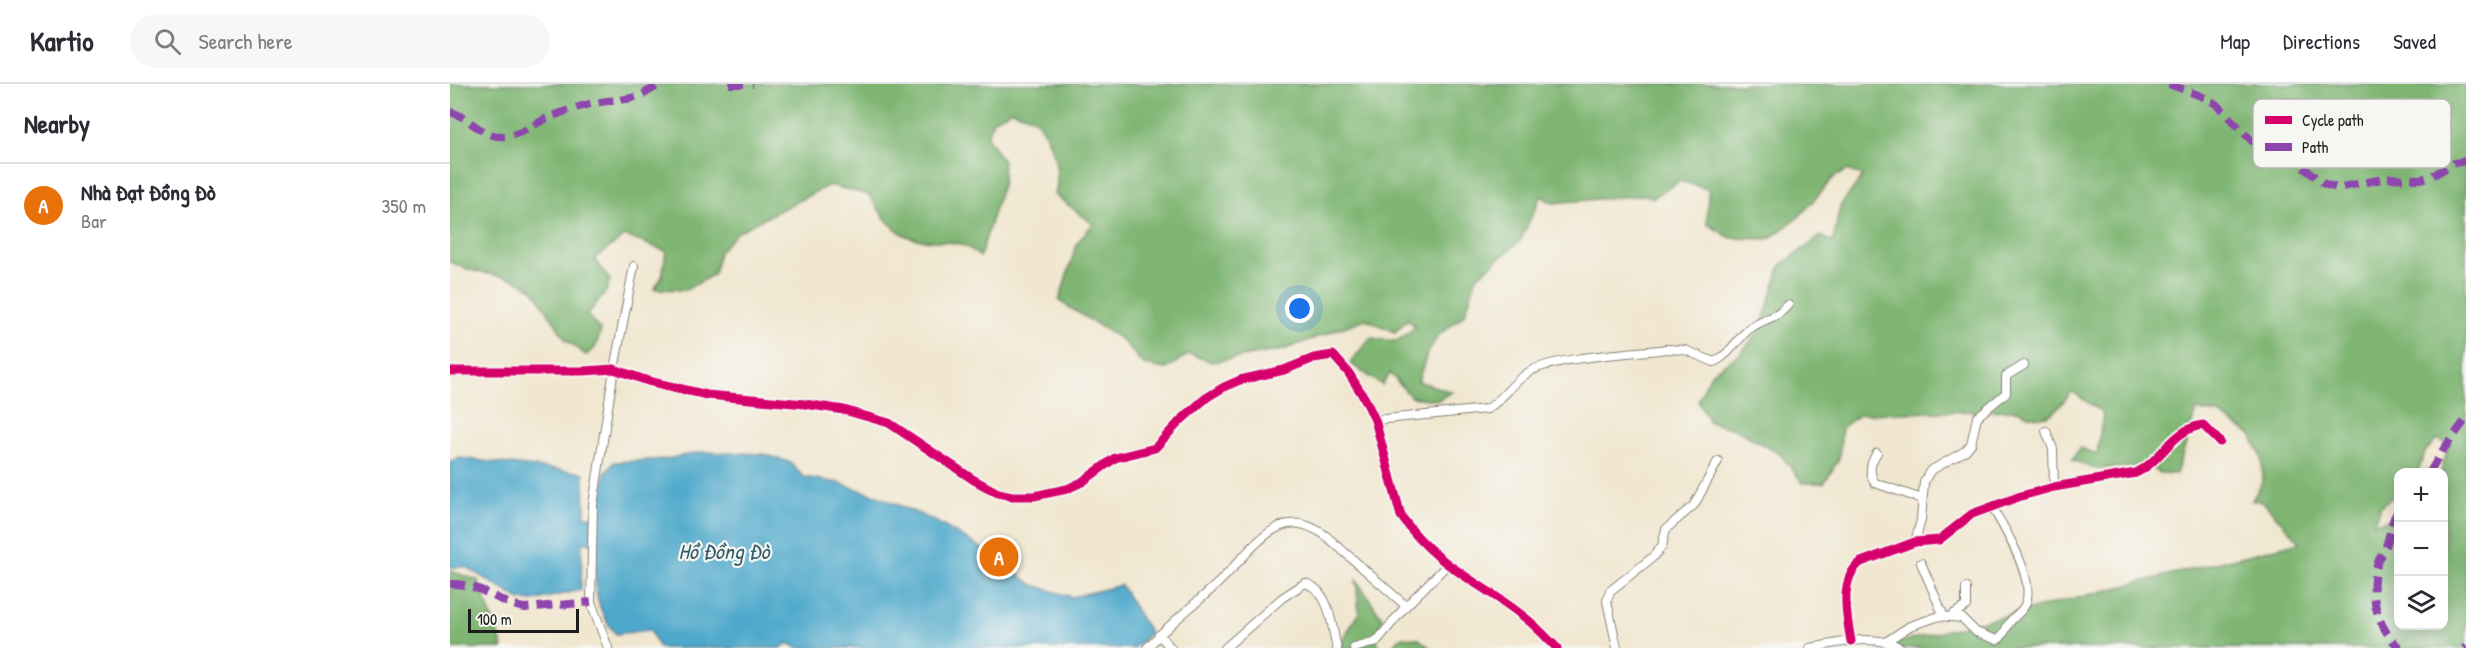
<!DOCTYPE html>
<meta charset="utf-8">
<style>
body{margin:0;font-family:"Patrick Hand",sans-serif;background:#f7f7f7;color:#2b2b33}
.controls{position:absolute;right:18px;bottom:18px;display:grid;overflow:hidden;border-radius:12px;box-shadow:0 3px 15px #0003}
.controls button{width:54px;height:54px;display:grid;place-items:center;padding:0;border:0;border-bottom:2px solid #e1e1e2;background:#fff;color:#2b2b33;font:30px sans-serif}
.scale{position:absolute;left:18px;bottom:15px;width:111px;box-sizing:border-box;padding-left:6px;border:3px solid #1c1c1c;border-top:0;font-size:16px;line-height:21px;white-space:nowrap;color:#1c1c1c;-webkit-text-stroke:4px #f6f6f2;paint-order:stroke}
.you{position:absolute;left:850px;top:225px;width:21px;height:21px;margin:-15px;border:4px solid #fff;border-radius:50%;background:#1a73e8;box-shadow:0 0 0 9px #1a73e833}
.badge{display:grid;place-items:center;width:39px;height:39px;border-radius:50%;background:#0f766e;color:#fff;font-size:20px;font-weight:700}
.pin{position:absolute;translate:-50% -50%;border:3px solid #fff;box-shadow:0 2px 6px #0006}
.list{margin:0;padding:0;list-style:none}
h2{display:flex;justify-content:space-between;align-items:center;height:78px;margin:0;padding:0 24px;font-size:26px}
h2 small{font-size:20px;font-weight:400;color:#7c7c81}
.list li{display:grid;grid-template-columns:39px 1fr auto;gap:18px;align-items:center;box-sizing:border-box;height:84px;padding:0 24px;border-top:2px solid #e1e1e2}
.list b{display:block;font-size:22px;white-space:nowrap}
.list p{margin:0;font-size:20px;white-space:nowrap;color:#7c7c81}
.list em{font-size:20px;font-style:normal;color:#7c7c81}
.icon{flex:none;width:33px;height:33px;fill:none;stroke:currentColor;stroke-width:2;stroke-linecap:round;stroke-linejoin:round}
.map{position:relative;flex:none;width:2016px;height:564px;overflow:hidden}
header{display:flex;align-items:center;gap:36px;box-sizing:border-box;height:84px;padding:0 30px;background:#fff;border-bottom:2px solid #e1e1e2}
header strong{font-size:28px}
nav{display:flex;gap:33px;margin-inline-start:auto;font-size:21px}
.search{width:420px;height:54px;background:#f7f7f7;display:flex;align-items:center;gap:15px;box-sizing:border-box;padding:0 21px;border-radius:33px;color:#7c7c81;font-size:22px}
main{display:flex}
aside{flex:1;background:#fff}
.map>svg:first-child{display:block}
.forest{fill:#7eb572;stroke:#4d6847;stroke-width:1.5;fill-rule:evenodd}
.water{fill:#4ea8cb;stroke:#356274;stroke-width:1.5}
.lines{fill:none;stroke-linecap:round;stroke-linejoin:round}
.minor-casing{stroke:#868276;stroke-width:10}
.minor{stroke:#fff;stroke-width:8}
.quiet{stroke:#8e44ad;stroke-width:8;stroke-dasharray:15 8;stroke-linecap:butt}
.cycleway-casing{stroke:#f6f6f2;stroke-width:13}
.cycleway{stroke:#d6006c;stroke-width:9}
.labels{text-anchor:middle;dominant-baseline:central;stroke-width:4.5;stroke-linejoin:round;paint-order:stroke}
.water-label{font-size:22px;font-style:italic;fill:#325b6b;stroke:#f6f6f2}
.key{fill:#f6f6f2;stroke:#b5b5b2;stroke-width:1.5}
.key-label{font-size:16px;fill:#1c1c1c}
</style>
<header>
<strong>Kartio</strong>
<div class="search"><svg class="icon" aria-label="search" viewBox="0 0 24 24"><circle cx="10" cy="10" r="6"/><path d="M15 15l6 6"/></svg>Search here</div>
<nav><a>Map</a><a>Directions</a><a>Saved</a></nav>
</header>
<main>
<aside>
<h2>Nearby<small></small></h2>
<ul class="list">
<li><span class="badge" style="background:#e8710a">A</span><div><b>Nhà Đạt Đồng Đò</b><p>Bar</p></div><em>350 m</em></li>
</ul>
</aside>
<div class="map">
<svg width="2016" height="564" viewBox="0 0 2016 564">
<rect width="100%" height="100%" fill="#f6f6f2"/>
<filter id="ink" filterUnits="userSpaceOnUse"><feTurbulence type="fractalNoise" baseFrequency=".0167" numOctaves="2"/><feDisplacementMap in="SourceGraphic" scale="12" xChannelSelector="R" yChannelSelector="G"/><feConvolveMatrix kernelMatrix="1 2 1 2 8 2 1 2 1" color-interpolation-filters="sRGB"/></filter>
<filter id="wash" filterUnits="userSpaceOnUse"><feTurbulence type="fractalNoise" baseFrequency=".008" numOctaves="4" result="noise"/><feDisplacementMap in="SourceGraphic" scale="24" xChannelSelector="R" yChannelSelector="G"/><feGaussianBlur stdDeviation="1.35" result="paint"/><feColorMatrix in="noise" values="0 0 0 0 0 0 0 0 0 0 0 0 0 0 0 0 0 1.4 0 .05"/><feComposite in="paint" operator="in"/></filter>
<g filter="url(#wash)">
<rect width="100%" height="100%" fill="#f1e7d0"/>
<g class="forest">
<path d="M0,0H2016V564H1426L1850,458L1813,418L1802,416L1813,398L1812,374L1801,351L1769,330L1747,326L1726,390L1710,389L1698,382L1646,385L1622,376L1630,364L1647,370L1653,329L1621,307C1605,331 1595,341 1567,326L1410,330L1392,344L1389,375L1374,399H1353L1330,370L1287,346L1259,338L1248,316L1262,288L1289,271L1310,246L1331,181L1371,152L1383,158L1390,122L1413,92L1397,86L1383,94L1350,132L1319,155L1281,154L1257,140L1258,105L1230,97L1203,114L1196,111L1103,119L1091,112L1070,157L1027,193L1015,230L988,252L977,270L968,297L1002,308L988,316L961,313L940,289L932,301L900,279L920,254L947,257L965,243L958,235L945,248L915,235L833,266L762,278L739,270L716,285L694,281L672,256L609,217L627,159L643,140L604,110C614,94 599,46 584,35C578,31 568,29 562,26L543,36L537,52L553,78V98L530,173C508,149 475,163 453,150C437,141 429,126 419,111L379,101L286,149L269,168L264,190L236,206L204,205L212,193L216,167L175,152L144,175L160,196L157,206L137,231L151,247L145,264L136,271L116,256L83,205L64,195L20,186L0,178ZM1987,355L1999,361L1991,388H1994V542H1948V434L1924,439L1930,423L1948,409V388H1968L1975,368Z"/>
<polygon points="0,487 28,496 53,564 0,564"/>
<polygon points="906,495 932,534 927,559 932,564 887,564 909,529"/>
<polygon points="952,553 968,554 980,564 939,564"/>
</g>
<path class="water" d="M251,368L313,370L339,378L354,393L389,399L425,411L483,436L533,465L583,501L622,513L671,501L700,549L684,564H348L338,559L331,564H209L200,546L166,550C141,522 145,493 146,459H132L131,506L83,517L70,516L16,483H0V377L9,374L134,389L135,432L147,433L155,389L164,378L217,375Z"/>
</g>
<g filter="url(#ink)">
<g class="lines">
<defs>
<g id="minor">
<path d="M0,287H134L164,285L198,297L257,311L355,320L394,326L439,339L524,396L548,409L562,412H584L617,405L632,398L665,374L705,364L731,336L756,314L774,303L790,296L834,286L864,274L883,271L898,288L915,315L925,336L951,432C987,483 1027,496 1073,532C1085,541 1096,553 1107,564"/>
<path d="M925,336L1037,325C1054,315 1063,297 1079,288C1103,273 1185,269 1217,265L1235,266L1264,278C1279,271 1286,257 1298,246C1311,235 1327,235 1338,221"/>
<polyline points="1596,347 1603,365 1604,403"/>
<path d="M1427,369C1420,379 1418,388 1425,399L1472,415"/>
<polyline points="1465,458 1471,436 1474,398 1480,387 1515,367 1521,360 1527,333 1556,309 1556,292 1574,281"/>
<polyline points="1502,531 1516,522 1516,504"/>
<path d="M1490,532L1512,534L1526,548L1547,556C1555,552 1555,544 1560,538C1564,532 1572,528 1575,521C1587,497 1554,443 1542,423"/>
<polyline points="709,551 721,564"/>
<path d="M1401,557C1397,534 1388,495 1411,478L1465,458L1489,456L1522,430L1571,412L1604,403L1686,389C1712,377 1722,345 1753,341L1770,358"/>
<polyline points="1437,557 1460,542 1490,532 1492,528 1471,479"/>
<polyline points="158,564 141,518 143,421 164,285 184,182"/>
<path d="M697,564C718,541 743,522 766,501C785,484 808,451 831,442C848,436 861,442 875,451L956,522L997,481"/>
<path d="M775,564L832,514L855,499C881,507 881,542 887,564"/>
<polyline points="904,564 926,558 956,522"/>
<polyline points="1167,564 1157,517 1160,507 1203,473 1212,462 1216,445 1244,421 1268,377"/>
<path d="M1360,564C1390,559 1423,549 1451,564"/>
</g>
</defs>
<use href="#minor" class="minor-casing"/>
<use href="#minor" class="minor"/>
<g class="quiet">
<polyline points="279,0 303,0"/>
<polyline points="1719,0 1751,12 1766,20 1802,57 1843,75 1874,100 1887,104 1937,94 1971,95 1982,92 2004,79 2016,77"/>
<path d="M0,28C18,32 30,51 49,52C70,54 82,40 100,33C113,28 127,23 140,20C172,13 180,21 210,0"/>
<polyline points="1980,388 1993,366 2016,335"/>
<path d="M1948,427C1940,438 1941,449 1936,462C1934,468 1930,473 1928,478C1917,508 1927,544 1950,564"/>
<path d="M0,500C32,499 49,520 75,524L141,518"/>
<polyline points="2014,564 2016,562"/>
</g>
<defs>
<g id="cycleway">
<path d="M0,287H134L164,285L198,297L257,311L355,320L394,326L439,339L524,396L548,409L562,412H584L617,405L632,398L665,374L705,364L731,336L756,314L774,303L790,296L834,286L864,274L883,271L898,288L915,315L925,336L951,432C987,483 1027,496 1073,532C1085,541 1096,553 1107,564"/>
<path d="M1401,557C1397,534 1388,495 1411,478L1465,458L1489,456L1522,430L1571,412L1604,403L1686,389C1712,377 1722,345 1753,341L1770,358"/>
</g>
</defs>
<use href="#cycleway" class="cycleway-casing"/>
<use href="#cycleway" class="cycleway"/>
</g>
</g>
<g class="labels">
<g class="water-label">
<text x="274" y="467">Hồ Đồng Đò</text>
</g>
</g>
<rect x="1803" y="15" width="198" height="69" rx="9" class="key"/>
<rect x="1815" y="32" width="27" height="8" fill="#d6006c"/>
<rect x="1815" y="59" width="27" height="8" fill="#8e44ad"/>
<g class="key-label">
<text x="1852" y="42">Cycle path</text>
<text x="1852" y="69">Path</text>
</g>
</svg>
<div class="controls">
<button>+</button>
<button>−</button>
<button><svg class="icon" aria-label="layers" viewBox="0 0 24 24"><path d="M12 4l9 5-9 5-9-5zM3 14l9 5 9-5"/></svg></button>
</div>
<div class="scale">100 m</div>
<div class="you"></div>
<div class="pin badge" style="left:549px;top:473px;background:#e8710a">A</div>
</div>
</main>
